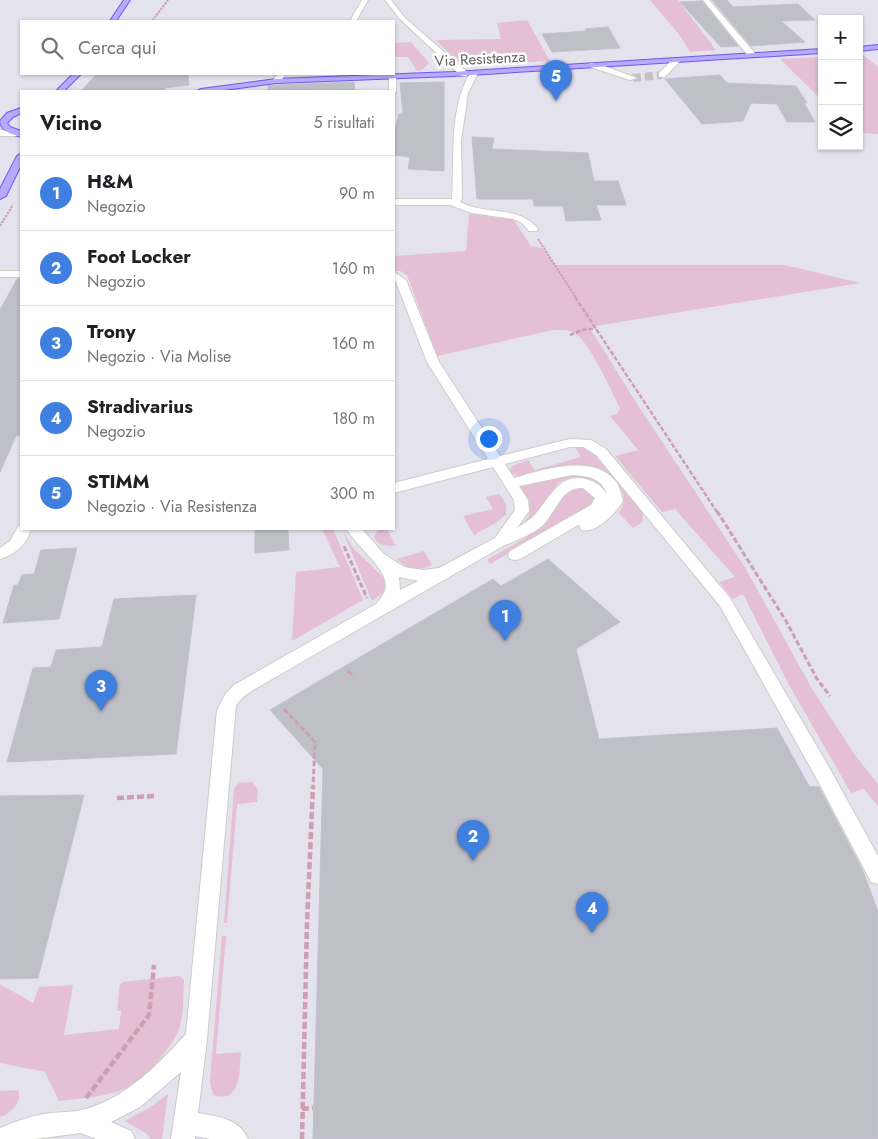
<!DOCTYPE html>
<html lang="it">
<meta charset="utf-8">
<style>
body{margin:0;font-family:Jost,sans-serif;background:#f2f2f2;color:#202124}
.controls{position:absolute;right:15px;top:15px;display:grid;overflow:hidden;border-radius:0px;box-shadow:0 1px 4px #0004}
.controls button{width:45px;height:45px;display:grid;place-items:center;padding:0;border:0;border-bottom:1px solid #e0e0e0;background:#fff;color:#202124;font:25px sans-serif}
.you{position:absolute;left:488px;top:438px;width:18px;height:18px;margin:-12px;border:4px solid #fff;border-radius:50%;background:#1a73e8;box-shadow:0 0 0 8px #1a73e833}
.badge{display:grid;place-items:center;width:32px;height:32px;border-radius:50%;background:#d93025;color:#fff;font-size:16px;font-weight:700}
.pin{position:absolute;translate:-50% -41px;filter:drop-shadow(0 1px 2px #0008)}
.pin::after{content:'';position:absolute;top:26px;width:18px;height:15px;background:inherit;clip-path:polygon(0 0,100% 0,50% 100%)}
.list{margin:0;padding:0;list-style:none}
h2{display:flex;justify-content:space-between;align-items:center;height:65px;margin:0;padding:0 20px;font-size:21px}
h2 small{font-size:16px;font-weight:400;color:#757577}
.list li{display:grid;grid-template-columns:32px 1fr auto;gap:15px;align-items:center;box-sizing:border-box;height:75px;padding:0 20px;border-top:1px solid #e0e0e0}
.list b{display:block;font-size:19px;white-space:nowrap}
.list p{margin:0;font-size:16px;white-space:nowrap;color:#757577}
.list em{font-size:16px;font-style:normal;color:#757577}
.icon{flex:none;width:28px;height:28px;fill:none;stroke:currentColor;stroke-width:2;stroke-linecap:round;stroke-linejoin:round}
.map{position:relative;flex:none;width:878px;height:1139px;overflow:hidden}
.search{position:absolute;background:#fff;box-shadow:0 1px 4px #0004;left:20px;top:20px;width:375px;height:55px;display:flex;align-items:center;gap:12px;box-sizing:border-box;padding:0 18px;border-radius:0px;color:#757577;font-size:19px}
.panel{position:absolute;background:#fff;box-shadow:0 1px 4px #0004;left:20px;top:90px;width:375px;height:440px;border-radius:0px}
.map>svg:first-child{display:block}
.green{fill:#e4bfd6}
.building{fill:#bfbfc8;stroke:#c2c1d1}
.lines{fill:none;stroke-linecap:round;stroke-linejoin:round}
.minor-tunnel{stroke:#c4c2c8;stroke-width:8;stroke-dasharray:8 4;stroke-linecap:butt}
.minor-casing{stroke:#cdccc6;stroke-width:2}
.major-casing{stroke:#695cec;stroke-width:2}
.path-far3{stroke:#ce9fb0;stroke-width:2;stroke-dasharray:2.5 1;stroke-linecap:butt}
.path-far2{stroke:#ce9fb0;stroke-width:2.5;stroke-dasharray:4.5 2;stroke-linecap:butt}
.path-far1{stroke:#ce9fb0;stroke-width:3;stroke-dasharray:5.5 2.5;stroke-linecap:butt}
.path{stroke:#ce9fb0;stroke-width:4.5;stroke-dasharray:7 3;stroke-linecap:butt}
.minor{fill:#fff;fill-rule:evenodd}
.major{fill:#baa8fc;fill-rule:evenodd}
.labels{text-anchor:middle;dominant-baseline:central;stroke-width:5;stroke-linejoin:round;paint-order:stroke}
.far-street-label{font-size:15px;fill:#63625b;stroke:#fff}
</style>
<div class="map">
<svg width="878" height="1139" viewBox="0 0 878 1139">
<rect width="100%" height="100%" fill="#e4e2ed"/>
<g class="green">
<polygon points="650,0 678,0 716,50 690,52 678,33"/>
<polygon points="527,20 550,61 461,65 436,40 501,39 497,23"/>
<polygon points="411,42 429,63 422,70 417,71 408,57 394,57 394,43"/>
<polygon points="862,54 878,67 878,134 859,133 859,55"/>
<polygon points="822,57 822,100 780,59"/>
<path d="M469,214L513,219L531,246L542,248L555,265H785L860,283L589,327L641,410L746,569L811,687L854,754L878,784V806L864,789L851,793L789,685L743,594L733,599L719,582L735,577L675,509L662,512L615,456L638,450L610,416L617,414L620,408C610,389 592,346 576,334C569,329 561,330 553,330L437,356L407,275L400,271H394V256L466,251Z"/>
<path d="M575,447L587,449L592,452L642,511L643,522L633,528L619,513C624,505 626,496 620,488C598,453 556,467 524,476H517L509,472L512,466L528,460L535,470L581,457Z"/>
<path d="M567,473L591,476L607,486L608,500C606,490 602,484 592,480C581,476 563,476 555,487C552,491 551,496 548,501C541,510 532,518 522,525L529,516L530,506L520,486Z"/>
<path d="M585,486L597,496L593,505L490,564L487,560C509,547 533,536 550,516C557,509 562,499 567,490Z"/>
<polygon points="499,494 506,504 506,514 497,522 474,535 463,516 493,509 486,497"/>
<polygon points="322,529 333,529 363,600 292,641 296,572 340,567"/>
<path d="M378,529H387L396,546C387,546 378,546 374,537Z"/>
<polygon points="343,532 354,549 385,579 384,592 372,601"/>
<path d="M424,551L432,565C419,572 408,570 397,559Z"/>
<polygon points="252,782 258,789 257,802 237,804 227,923 224,923 234,789 239,783"/>
<path d="M222,936H226L216,1054L241,1052C239,1070 242,1104 214,1095L211,1089L210,1080Z"/>
<path d="M179,976L184,980C183,995 184,1012 180,1026C177,1037 169,1047 162,1056C132,1097 106,1095 59,1101L45,1072L0,1063V984L33,1003L39,987L73,985L64,1035L119,1029L121,1011H117L120,984L123,982Z"/>
<path d="M18,1090C23,1103 11,1113 0,1117V1091Z"/>
<polygon points="168,1094 162,1139 151,1139 146,1133 125,1121 149,1108"/>
</g>
<g class="building">
<polygon points="712,0 727,0 733,7 798,4 815,20 781,21 805,42 751,46"/>
<polygon points="701,1 702,1 738,46 721,47 680,2"/>
<polygon points="608,27 620,48 552,52 542,34 587,31 585,29"/>
<polygon points="97,74 188,74 189,85 164,88 166,91 81,91"/>
<polygon points="720,75 727,83 796,86 807,103 804,103 815,122 787,122 777,104 751,103 743,121 702,124 665,79"/>
<polygon points="354,82 355,91 268,91 268,86 276,85"/>
<polygon points="444,82 444,171 408,169 410,157 394,155 394,135 399,114 403,114 400,83"/>
<polygon points="472,137 494,138 492,149 588,153 594,181 618,181 626,205 596,205 601,220 566,221 563,206 534,206 533,199 477,199"/>
<polygon points="17,279 21,279 21,435 16,436 0,472 0,310"/>
<polygon points="255,529 288,529 289,550 255,553"/>
<polygon points="77,548 59,619 3,623 14,585 18,585 22,575 34,574 41,550"/>
<polygon points="548,559 620,622 576,649 599,739 777,728 809,786 819,787 863,871 878,912 878,1139 313,1139 323,769 270,710 493,579 501,586"/>
<polygon points="196,595 176,754 7,762 33,668 51,667 56,650 102,647 114,599"/>
<polygon points="84,795 38,978 0,979 0,796"/>
</g>
<g class="lines">
<polyline class="minor-tunnel" points="633,78 662,75"/>
<defs>
<g id="minor">
<polygon points="362,0 368,0 356,21 350,21"/>
<polygon points="385,0 391,0 404,17 467,72 467,76 461,76 400,19"/>
<polygon points="703,0 709,0 755,53 755,57 749,57"/>
<polygon points="674,58 681,60 665,77 659,77 659,73"/>
<polygon points="590,63 596,63 637,78 630,80 590,67"/>
<path d="M471,71L478,73L468,93L461,141L462,198L460,202C486,216 518,204 538,229L537,231H529L522,223L513,219L472,213L450,205H394V199H452C455,156 448,110 471,71Z"/>
<polygon points="278,74 286,74 279,83 273,83 272,81"/>
<polygon points="389,75 396,77 396,93 389,91"/>
<polygon points="0,130 21,132 21,136 0,136"/>
<rect x="0" y="271" width="21" height="6"/>
<path d="M394,272L406,280L439,362L500,456L570,439L591,440L606,449L730,598L830,769L878,856V884L871,882L818,781L720,606L596,455L583,447H570L505,464L514,478C543,470 595,452 617,483C620,488 621,495 623,501C616,513 596,534 581,530L579,526L580,524L520,559L515,560L510,559L508,555L510,551L591,505L595,498L583,488C561,486 556,513 542,526C531,535 517,540 503,546L253,690L243,697L236,705L207,1039L198,1113C218,1117 239,1118 248,1139H211L195,1136V1139H171L181,1072L140,1107L111,1122L131,1131L135,1139H96L81,1133L35,1139H0V1128C17,1121 33,1115 51,1113C61,1112 72,1112 82,1110C125,1099 157,1066 186,1034L217,710L226,693L234,685L376,604C379,600 383,596 385,591C392,571 356,547 347,529H362L384,554L404,567L423,570L439,568L495,538L515,510L514,500L493,467L394,493V483L488,459L427,362L396,282L394,280ZM572,475C589,476 602,478 607,495C602,486 596,482 586,479C561,473 551,495 538,511C533,518 525,523 517,528L529,511L528,500L519,486ZM399,577L418,581L400,590Z"/>
<path d="M19,525H21V529H31C26,545 16,554 0,559V548L10,541Z"/>
</g>
<g id="major">
<polygon points="124,0 130,0 116,21 110,21"/>
<polygon points="878,45 878,49 859,51 859,47"/>
<polygon points="822,49 822,53 453,76 276,83 217,91 197,91 201,89 276,79 453,72"/>
<polygon points="73,74 81,74 64,91 56,91"/>
<path d="M21,108V113L13,117L7,123L10,127L21,131V137C12,134 1,132 0,121L7,113Z"/>
<polygon points="21,153 21,165 6,196 0,199 0,189 17,156"/>
</g>
</defs>
<use href="#minor" class="minor-casing"/>
<use href="#major" class="major-casing"/>
<g class="path-far3">
<polyline points="152,21 168,0"/>
<polyline points="0,226 13,205"/>
<polyline points="538,239 576,298"/>
</g>
<g class="path-far2">
<polyline points="575,297 717,512"/>
<polyline points="570,335 582,330 596,328"/>
</g>
<g class="path-far1">
<polyline points="717,511 786,621 817,679 830,696"/>
<polyline points="344,546 367,598"/>
<polyline points="348,671 354,677"/>
<polyline points="284,709 315,742 313,787"/>
</g>
<g class="path">
<polyline points="117,798 155,796"/>
<polyline points="86,1098 149,1015 154,965"/>
<polyline points="302,1109 313,1108"/>
<polyline points="302,1139 307,923 313,786"/>
</g>
<use href="#minor" class="minor"/>
<use href="#major" class="major"/>
</g>
<g class="labels">
<g class="far-street-label">
<text transform="translate(480 59) rotate(-3)">Via Resistenza</text>
</g>
</g>
</svg>
<div class="controls">
<button>+</button>
<button>−</button>
<button><svg class="icon" aria-label="layers" viewBox="0 0 24 24"><path d="M12 4l9 5-9 5-9-5zM3 14l9 5 9-5"/></svg></button>
</div>
<div class="you"></div>
<div class="pin badge" style="left:505px;top:641px;background:#3f7fe0">1</div>
<div class="pin badge" style="left:473px;top:861px;background:#3f7fe0">2</div>
<div class="pin badge" style="left:101px;top:711px;background:#3f7fe0">3</div>
<div class="pin badge" style="left:592px;top:933px;background:#3f7fe0">4</div>
<div class="pin badge" style="left:556px;top:101px;background:#3f7fe0">5</div>
<div class="search"><svg class="icon" aria-label="search" viewBox="0 0 24 24"><circle cx="10" cy="10" r="6"/><path d="M15 15l6 6"/></svg>Cerca qui</div>
<section class="panel">
<h2>Vicino<small>5 risultati</small></h2>
<ul class="list">
<li><span class="badge" style="background:#3f7fe0">1</span><div><b>H&amp;M</b><p>Negozio</p></div><em>90 m</em></li>
<li><span class="badge" style="background:#3f7fe0">2</span><div><b>Foot Locker</b><p>Negozio</p></div><em>160 m</em></li>
<li><span class="badge" style="background:#3f7fe0">3</span><div><b>Trony</b><p>Negozio · Via Molise</p></div><em>160 m</em></li>
<li><span class="badge" style="background:#3f7fe0">4</span><div><b>Stradivarius</b><p>Negozio</p></div><em>180 m</em></li>
<li><span class="badge" style="background:#3f7fe0">5</span><div><b>STIMM</b><p>Negozio · Via Resistenza</p></div><em>300 m</em></li>
</ul>
</section>
</div>
